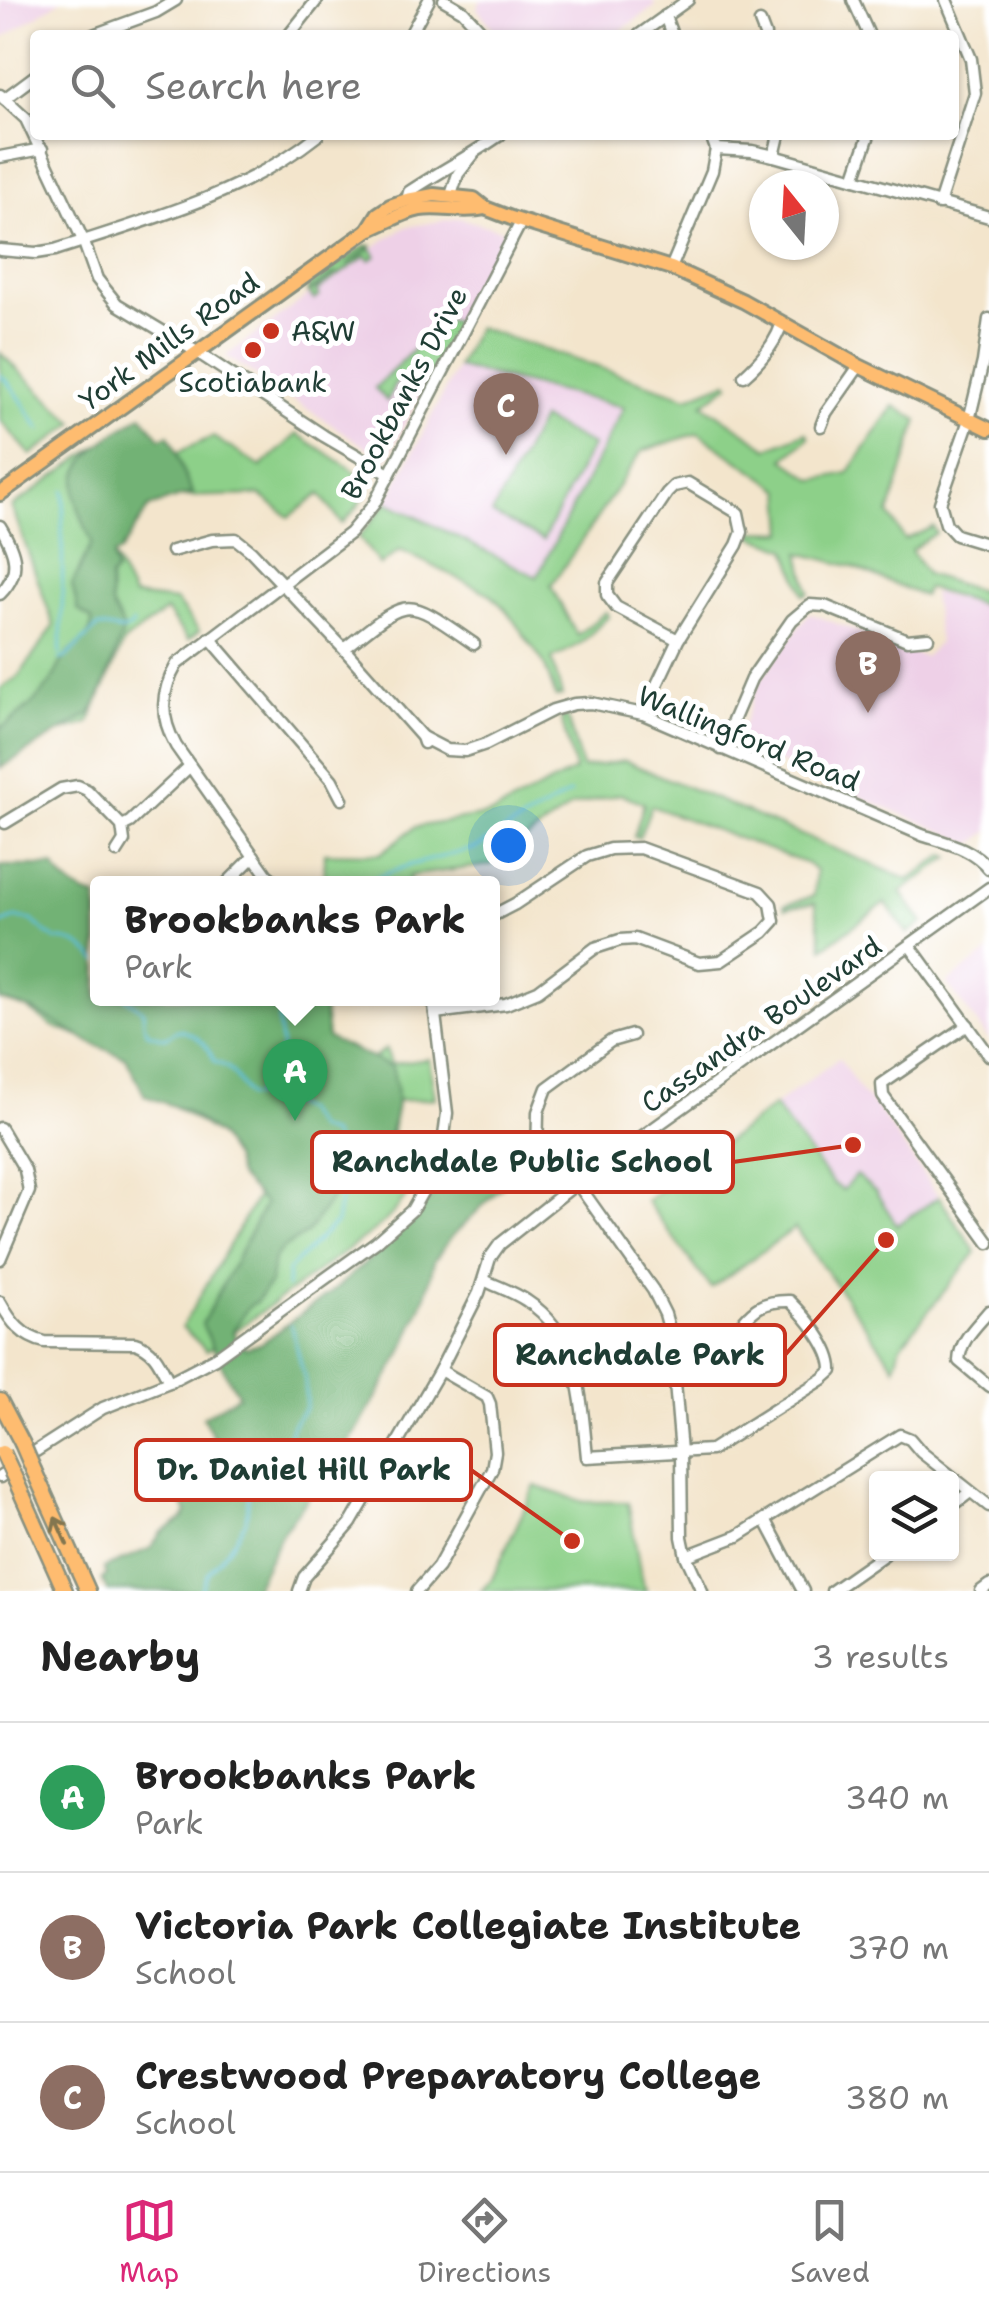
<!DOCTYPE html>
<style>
body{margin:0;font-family:"Shantell Sans",sans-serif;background:#f6f6f6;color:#222}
.controls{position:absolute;right:30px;bottom:30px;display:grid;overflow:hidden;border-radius:10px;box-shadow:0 2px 8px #0004}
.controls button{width:90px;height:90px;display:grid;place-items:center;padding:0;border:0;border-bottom:2px solid #e0e0e0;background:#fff;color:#222;font:50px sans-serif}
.compass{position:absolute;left:749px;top:170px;width:90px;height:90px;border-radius:50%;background:#fff;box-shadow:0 2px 8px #0004;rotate:342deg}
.you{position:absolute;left:508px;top:845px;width:35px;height:35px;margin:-25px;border:8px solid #fff;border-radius:50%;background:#1a73e8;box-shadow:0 0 0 15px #1a73e833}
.badge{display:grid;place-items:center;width:65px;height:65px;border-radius:50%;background:#db2777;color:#fff;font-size:32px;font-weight:700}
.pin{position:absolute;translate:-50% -82px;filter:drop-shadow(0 2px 5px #0008)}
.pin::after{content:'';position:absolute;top:52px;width:35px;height:30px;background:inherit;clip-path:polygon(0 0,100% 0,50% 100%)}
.popup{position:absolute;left:90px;top:876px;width:410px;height:130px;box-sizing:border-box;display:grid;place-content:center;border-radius:10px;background:#fff;filter:drop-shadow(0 2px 8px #0005);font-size:32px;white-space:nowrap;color:#767676}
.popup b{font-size:38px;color:#222}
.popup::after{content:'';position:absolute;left:50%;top:100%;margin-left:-20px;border:20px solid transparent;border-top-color:#fff}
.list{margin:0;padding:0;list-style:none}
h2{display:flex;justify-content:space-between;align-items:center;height:130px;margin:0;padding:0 40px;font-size:42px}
h2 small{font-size:32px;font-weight:400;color:#767676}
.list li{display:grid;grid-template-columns:65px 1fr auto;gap:30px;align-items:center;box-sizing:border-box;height:150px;padding:0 40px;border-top:2px solid #e0e0e0}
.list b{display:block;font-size:38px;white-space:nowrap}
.list p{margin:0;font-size:32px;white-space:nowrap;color:#767676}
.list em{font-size:32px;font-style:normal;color:#767676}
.icon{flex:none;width:55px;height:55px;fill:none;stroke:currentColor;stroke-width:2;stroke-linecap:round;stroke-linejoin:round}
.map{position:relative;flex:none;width:989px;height:1591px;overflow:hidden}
.search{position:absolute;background:#fff;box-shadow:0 2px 8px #0004;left:30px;right:30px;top:30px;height:110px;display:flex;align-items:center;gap:25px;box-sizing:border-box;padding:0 35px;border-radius:10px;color:#767676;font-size:38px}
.sheet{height:580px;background:#fff}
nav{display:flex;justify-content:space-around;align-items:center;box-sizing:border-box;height:140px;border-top:2px solid #e0e0e0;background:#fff;font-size:28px;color:#767676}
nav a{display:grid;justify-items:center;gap:5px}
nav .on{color:#db2777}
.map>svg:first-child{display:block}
.built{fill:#eed0e7}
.green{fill:#8dd089;stroke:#56865e;stroke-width:2.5}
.forest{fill:#72b275;stroke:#487854;stroke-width:2.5}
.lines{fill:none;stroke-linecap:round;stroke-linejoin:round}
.stream{stroke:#5ec0dd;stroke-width:2.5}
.minor-casing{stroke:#899180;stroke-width:15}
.major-casing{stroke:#899180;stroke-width:18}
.highway-casing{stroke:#899180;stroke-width:19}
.minor{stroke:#fff;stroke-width:10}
.major{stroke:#febc70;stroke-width:12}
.highway{stroke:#febc70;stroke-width:14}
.highway-bridge-casing{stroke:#899180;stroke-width:19;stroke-linecap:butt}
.highway-bridge{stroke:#febc70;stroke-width:14}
.oneway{stroke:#83764f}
.poi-dot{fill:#c8321e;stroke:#fff;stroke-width:4}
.labels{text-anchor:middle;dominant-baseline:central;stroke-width:10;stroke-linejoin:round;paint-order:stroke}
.poi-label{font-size:28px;fill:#1f3d34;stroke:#fff;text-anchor:start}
.street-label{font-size:28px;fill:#1f3d34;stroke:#fff}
.leader{fill:none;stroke:#c8321e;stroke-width:4}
.callout-dot{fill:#c8321e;stroke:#fff;stroke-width:4}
.callout{fill:#fff;stroke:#c8321e;stroke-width:4}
.callout-label{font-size:30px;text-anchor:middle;font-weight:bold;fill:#1f3d34}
</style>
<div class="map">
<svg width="989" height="1591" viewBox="0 0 989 1591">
<rect width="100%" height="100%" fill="#fff"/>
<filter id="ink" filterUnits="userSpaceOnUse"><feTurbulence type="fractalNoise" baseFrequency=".01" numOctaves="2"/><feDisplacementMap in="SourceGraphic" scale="20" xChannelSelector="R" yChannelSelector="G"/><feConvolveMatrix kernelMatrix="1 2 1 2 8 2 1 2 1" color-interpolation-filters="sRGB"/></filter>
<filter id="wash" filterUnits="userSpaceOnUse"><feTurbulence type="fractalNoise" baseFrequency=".0048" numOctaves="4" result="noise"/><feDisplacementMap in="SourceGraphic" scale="40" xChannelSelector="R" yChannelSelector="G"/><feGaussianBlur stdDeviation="2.25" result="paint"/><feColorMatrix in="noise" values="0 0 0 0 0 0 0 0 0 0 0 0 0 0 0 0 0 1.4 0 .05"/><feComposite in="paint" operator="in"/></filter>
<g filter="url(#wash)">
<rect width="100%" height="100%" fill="#f3e5cc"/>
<g class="built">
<polygon points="0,0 61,0 0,40"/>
<polygon points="481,0 652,0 656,6 614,35 498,35 477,8"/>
<polygon points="459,218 505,231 386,460 226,356 384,240 406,227"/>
<polygon points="457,367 625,407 537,578 387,502"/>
<polygon points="932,592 989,608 989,831 973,844 736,744 759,683 809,613 924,657 939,643"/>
<polygon points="989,952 989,1040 947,983"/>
<polygon points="839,1058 862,1093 876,1107 939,1197 897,1225 832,1183 774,1106"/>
</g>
<g class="green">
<polygon points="366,245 371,246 347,265 371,248 376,256 370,260 366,256 316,291 319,296 314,300 309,293 337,272 307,292 309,284"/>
<polygon points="448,320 457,323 426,384 403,376 394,386 387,401 375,388 435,328"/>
<polygon points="477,327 688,397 728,381 730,384 703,404 768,448 806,432 809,437 784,459 814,480 848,473 894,406 918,420 889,514 905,540 933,527 936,533 911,550 926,574 989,594 989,607 927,588 923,596 853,567 800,553 809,593 804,595 787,549 752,536 752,531 785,532 782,490 698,433 642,451 551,586 577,635 606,612 609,616 581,643 552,659 562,696 556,697 544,663 506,610 490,594 400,550 380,565 359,537 387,502 537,577 624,407 457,367"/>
<polygon points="0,353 75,423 31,455 0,420"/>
<polygon points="541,419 592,445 543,540 492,514"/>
<polygon points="120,430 146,466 213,437 261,467 297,434 364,477 369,488 356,509 342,524 320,494 289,517 260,495 166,497 132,515 113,556 133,596 176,601 199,631 188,640 166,611 124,642 89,723 27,742 0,758 0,689 19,676 54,626 12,507"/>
<polygon points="567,716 582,768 625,761 909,880 945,855 950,857 901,892 923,923 908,934 885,903 823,948 815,903 785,908 784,905 814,896 816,871 808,864 651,806 639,838 634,837 644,803 620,794 572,806 490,865 409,876 410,883 324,883 325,853 380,854 415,827 492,814 575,770 561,718"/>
<path d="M0,886L98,998L320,1058L356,1071L386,1049L391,1064L429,1059L435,1098L397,1101L389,1151L424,1166C412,1191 397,1212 375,1230L207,1351L182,1327L261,1190L225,1140L152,1092L125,1055L52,1026L8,995Z"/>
<polygon points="774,1106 832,1183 843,1190 856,1175 875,1191 897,1225 939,1197 976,1252 901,1345 895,1367 795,1228 711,1288 646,1201"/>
<polygon points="535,1486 584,1502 628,1502 642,1582 647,1591 481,1591 492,1579"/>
</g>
<g class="forest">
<path d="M142,415L160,438L169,435C181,456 180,472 193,493L149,507L120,552L113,556L116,572L110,577L111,605L124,629L103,689L91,713L0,768V729C18,716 35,703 48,686C55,677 58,666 65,657C75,644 92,641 92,620L78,610L72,585L92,543C86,527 75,506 75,489C76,454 116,432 142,415Z"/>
<path d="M0,866H53C63,881 80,895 97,897L98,998L323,999L327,1038L392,1067C403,1107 394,1118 382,1155L344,1168L338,1177L332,1197L307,1233L282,1249L274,1259L270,1283L257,1301L248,1307L233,1331L237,1341L246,1348L262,1343L340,1285L382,1248L387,1236L431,1197L446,1176L469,1167H511L507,1171L517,1172L451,1237L434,1261L426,1295L401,1355L355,1434L282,1533L253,1591H107L102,1579L107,1575L104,1568L151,1548L161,1533L183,1519L187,1512L180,1499L192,1490C193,1461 203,1462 215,1440L203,1417L239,1395L226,1374L202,1324L265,1204L238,1176L233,1158L218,1135L185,1110L145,1096L126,1058L93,1044L33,1010L0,1000Z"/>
</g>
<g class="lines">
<g class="stream">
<path d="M0,375C19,391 26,411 41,430"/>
<path d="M60,654C63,613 63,577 62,537C61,521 66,505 64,490"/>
<path d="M60,659L65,658L98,627C111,626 118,635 131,627L133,623"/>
<polyline points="375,878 410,865 476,848 570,793"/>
<path d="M0,924L16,918L32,920C40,929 48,934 57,940C75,940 86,948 98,961"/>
<path d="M126,998L143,1011L144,1024L148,1033L165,1038L178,1030C195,1032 208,1045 214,1061L227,1067L234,1074L248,1096H255L258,1089L265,1085L281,1094L287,1102L304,1111L317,1129L331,1134L340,1154L352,1167L355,1182L341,1194L336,1223C319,1238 304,1254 288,1271L287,1287"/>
<polyline points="270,1086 270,1081 265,1076 264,1065 273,1061 282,1049 278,1020 284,1005 284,998"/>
<polyline points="200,1591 207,1574 229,1548 246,1521 249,1493 280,1476 284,1448 295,1420 306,1408 305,1380 291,1325"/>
</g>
</g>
</g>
<g filter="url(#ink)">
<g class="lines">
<defs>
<g id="minor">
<polyline points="444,0 463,11 485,35"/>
<polyline points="853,0 869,35"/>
<polyline points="665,16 672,35"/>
<polyline points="760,22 765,35"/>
<polyline points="93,35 156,12 176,0"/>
<polyline points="289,35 317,0"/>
<polyline points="410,35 429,0"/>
<polyline points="639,35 688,0"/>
<polyline points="0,95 26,119 83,240 97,279 117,304 197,352 324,436 389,474"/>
<polyline points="4,99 35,76"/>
<polyline points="716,149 752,151 774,156 989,217"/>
<polyline points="774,156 779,135"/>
<polyline points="0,157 42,149"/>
<polyline points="854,179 869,135"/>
<polyline points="451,195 458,174 473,155"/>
<path d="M407,200L409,192C439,172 470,156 500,135"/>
<polyline points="939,204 975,93 971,59 946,0"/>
<path d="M0,250L36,253L55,250C145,221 243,195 318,135"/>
<polyline points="671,268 712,171 716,149 711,135"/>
<polyline points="989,319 983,362 969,420 940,503 946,524 956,535 989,545"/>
<path d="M744,376C761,361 775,345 782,323"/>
<polyline points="821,426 826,413 859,366"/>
<path d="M0,526C15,551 23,571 0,594"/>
<polyline points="172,551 212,540 236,539 251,551 344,649 422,737 424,743"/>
<polyline points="210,638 332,780 342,799"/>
<path d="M344,649C411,596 403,595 474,644"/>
<polyline points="643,714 678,640 737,545 742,532 738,513 688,483 674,486 667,493 607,583 607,595 616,607 678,640"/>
<path d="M422,737L447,750L465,751L486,744L553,710L574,704L591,703L643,714L922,835C947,843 973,848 989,869"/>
<polyline points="721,749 751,679 792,620 810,605 825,606 907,640 928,638"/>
<polyline points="5,823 61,789 78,786 87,790 122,826 124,841 117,852"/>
<polyline points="122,826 130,822 190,766"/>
<polyline points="226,884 254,856"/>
<path d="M279,884L267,875L176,746C160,717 160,693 177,664L350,533L374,504L521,222"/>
<polyline points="910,946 989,1055"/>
<polyline points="435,1013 506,1004 538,991 595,948 620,940 635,939 699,963 721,961 764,932 774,921 771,904 760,892 640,848 610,849 587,856 515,904 492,916"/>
<polyline points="968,1025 882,1084 883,1096 989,1243"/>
<polyline points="0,1128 25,1170 29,1191 0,1259"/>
<polyline points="441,1152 537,1159 558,1163 577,1183 653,1290 665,1314 671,1336 681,1452 682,1537 686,1556 702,1591"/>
<polyline points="537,1159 538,1112 547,1088 611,1041 632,1035"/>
<path d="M484,1280C498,1287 514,1292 527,1301C580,1335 581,1400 587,1457L711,1450L823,1379L832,1371C833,1348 805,1316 790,1301C745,1300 750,1325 718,1344C704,1353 689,1354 673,1355"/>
<path d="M0,1302C11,1322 22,1337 45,1342L135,1343C155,1349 160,1364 169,1382"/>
<path d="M989,1311C976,1327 960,1340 959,1361L989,1386"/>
<polyline points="36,1451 103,1408 169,1382 215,1358 376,1242 412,1210 438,1164 443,1144 447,1113 433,998"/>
<polyline points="0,1477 3,1475"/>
<polyline points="952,1506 970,1492"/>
<polyline points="765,1519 803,1591"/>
<polyline points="686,1556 738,1536 900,1435 910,1439 921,1452 989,1506"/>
<polyline points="299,1591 304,1577 351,1523 440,1370 479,1293 490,1258 500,1244 577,1183 989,888"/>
<polyline points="417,1591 438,1567 492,1469 495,1452 490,1404 487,1397 440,1370"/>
<polyline points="832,1591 885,1554"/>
<polyline points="981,1591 989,1585"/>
</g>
<g id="major">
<polyline points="368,230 378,214 390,206 407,200 434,195 474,199 485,208 511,218 671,268 743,301 859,366 989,429"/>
<path d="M0,494L368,230C386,223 402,212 420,209C442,206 464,213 485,208"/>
</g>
<g id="highway">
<polyline points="0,1401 22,1443"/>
<polyline points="34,1471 88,1591"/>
<polyline points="16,1481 65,1591"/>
</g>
</defs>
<use href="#minor" class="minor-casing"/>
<use href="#major" class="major-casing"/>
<use href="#highway" class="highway-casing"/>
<use href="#minor" class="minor"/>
<use href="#major" class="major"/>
<use href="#highway" class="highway"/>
<defs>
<g id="highway-bridge">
<polyline points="22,1443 34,1471"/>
<polyline points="3,1453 16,1481"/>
</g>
</defs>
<use href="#highway-bridge" class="highway-bridge-casing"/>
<use href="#highway-bridge" class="highway-bridge"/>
</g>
<defs><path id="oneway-shaft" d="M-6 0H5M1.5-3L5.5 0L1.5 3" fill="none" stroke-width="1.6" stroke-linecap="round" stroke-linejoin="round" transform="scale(2.5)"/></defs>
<use class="oneway" href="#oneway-shaft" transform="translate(61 1531) rotate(-114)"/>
</g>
<g class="poi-dot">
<circle cx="271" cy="331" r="10"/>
<circle cx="253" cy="350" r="10"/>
</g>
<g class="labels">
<g class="poi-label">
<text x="291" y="331">A&amp;W</text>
<text x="253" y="382" text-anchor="middle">Scotiabank</text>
</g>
<g class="street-label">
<text transform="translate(169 341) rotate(-36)">York Mills Road</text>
<text transform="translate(404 393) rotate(-62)">Brookbanks Drive</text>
<text transform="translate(749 738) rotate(22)">Wallingford Road</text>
<text transform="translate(761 1024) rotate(-35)">Cassandra Boulevard</text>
</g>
</g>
<path class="leader" d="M853 1145L733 1162M886 1240L785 1355M572 1541L471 1470"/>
<g class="callout-dot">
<circle cx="853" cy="1145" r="10"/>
<circle cx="886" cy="1240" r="10"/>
<circle cx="572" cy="1541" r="10"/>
</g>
<g class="callout">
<rect x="312" y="1132" width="421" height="60" rx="10"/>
<rect x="495" y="1325" width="290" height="60" rx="10"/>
<rect x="136" y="1440" width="335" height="60" rx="10"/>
</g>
<g class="callout-label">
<text x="522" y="1172">Ranchdale Public School</text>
<text x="640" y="1365">Ranchdale Park</text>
<text x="304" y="1480">Dr. Daniel Hill Park</text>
</g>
</svg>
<div class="controls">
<button><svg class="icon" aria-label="layers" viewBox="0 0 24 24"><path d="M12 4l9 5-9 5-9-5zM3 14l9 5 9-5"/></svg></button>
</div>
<svg class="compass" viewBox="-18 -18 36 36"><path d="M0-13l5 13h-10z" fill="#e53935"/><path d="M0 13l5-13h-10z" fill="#767676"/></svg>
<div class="you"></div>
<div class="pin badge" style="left:295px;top:1121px;background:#2e9e5b">A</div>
<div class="popup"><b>Brookbanks Park</b>Park</div>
<div class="pin badge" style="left:868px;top:713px;background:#8d6e63">B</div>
<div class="pin badge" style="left:506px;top:455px;background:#8d6e63">C</div>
<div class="search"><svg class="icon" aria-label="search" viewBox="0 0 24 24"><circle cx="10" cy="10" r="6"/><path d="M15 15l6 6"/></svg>Search here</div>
</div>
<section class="sheet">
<h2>Nearby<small>3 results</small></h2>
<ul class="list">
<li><span class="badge" style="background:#2e9e5b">A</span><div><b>Brookbanks Park</b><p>Park</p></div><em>340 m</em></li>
<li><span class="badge" style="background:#8d6e63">B</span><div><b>Victoria Park Collegiate Institute</b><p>School</p></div><em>370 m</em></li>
<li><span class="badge" style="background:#8d6e63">C</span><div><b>Crestwood Preparatory College</b><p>School</p></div><em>380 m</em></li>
</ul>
</section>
<nav>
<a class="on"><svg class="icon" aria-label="map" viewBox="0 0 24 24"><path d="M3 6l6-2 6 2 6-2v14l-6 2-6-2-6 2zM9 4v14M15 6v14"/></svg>Map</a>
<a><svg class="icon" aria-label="directions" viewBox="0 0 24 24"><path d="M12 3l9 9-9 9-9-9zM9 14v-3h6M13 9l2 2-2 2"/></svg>Directions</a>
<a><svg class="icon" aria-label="saved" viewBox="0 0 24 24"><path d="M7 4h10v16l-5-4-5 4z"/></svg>Saved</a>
</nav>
